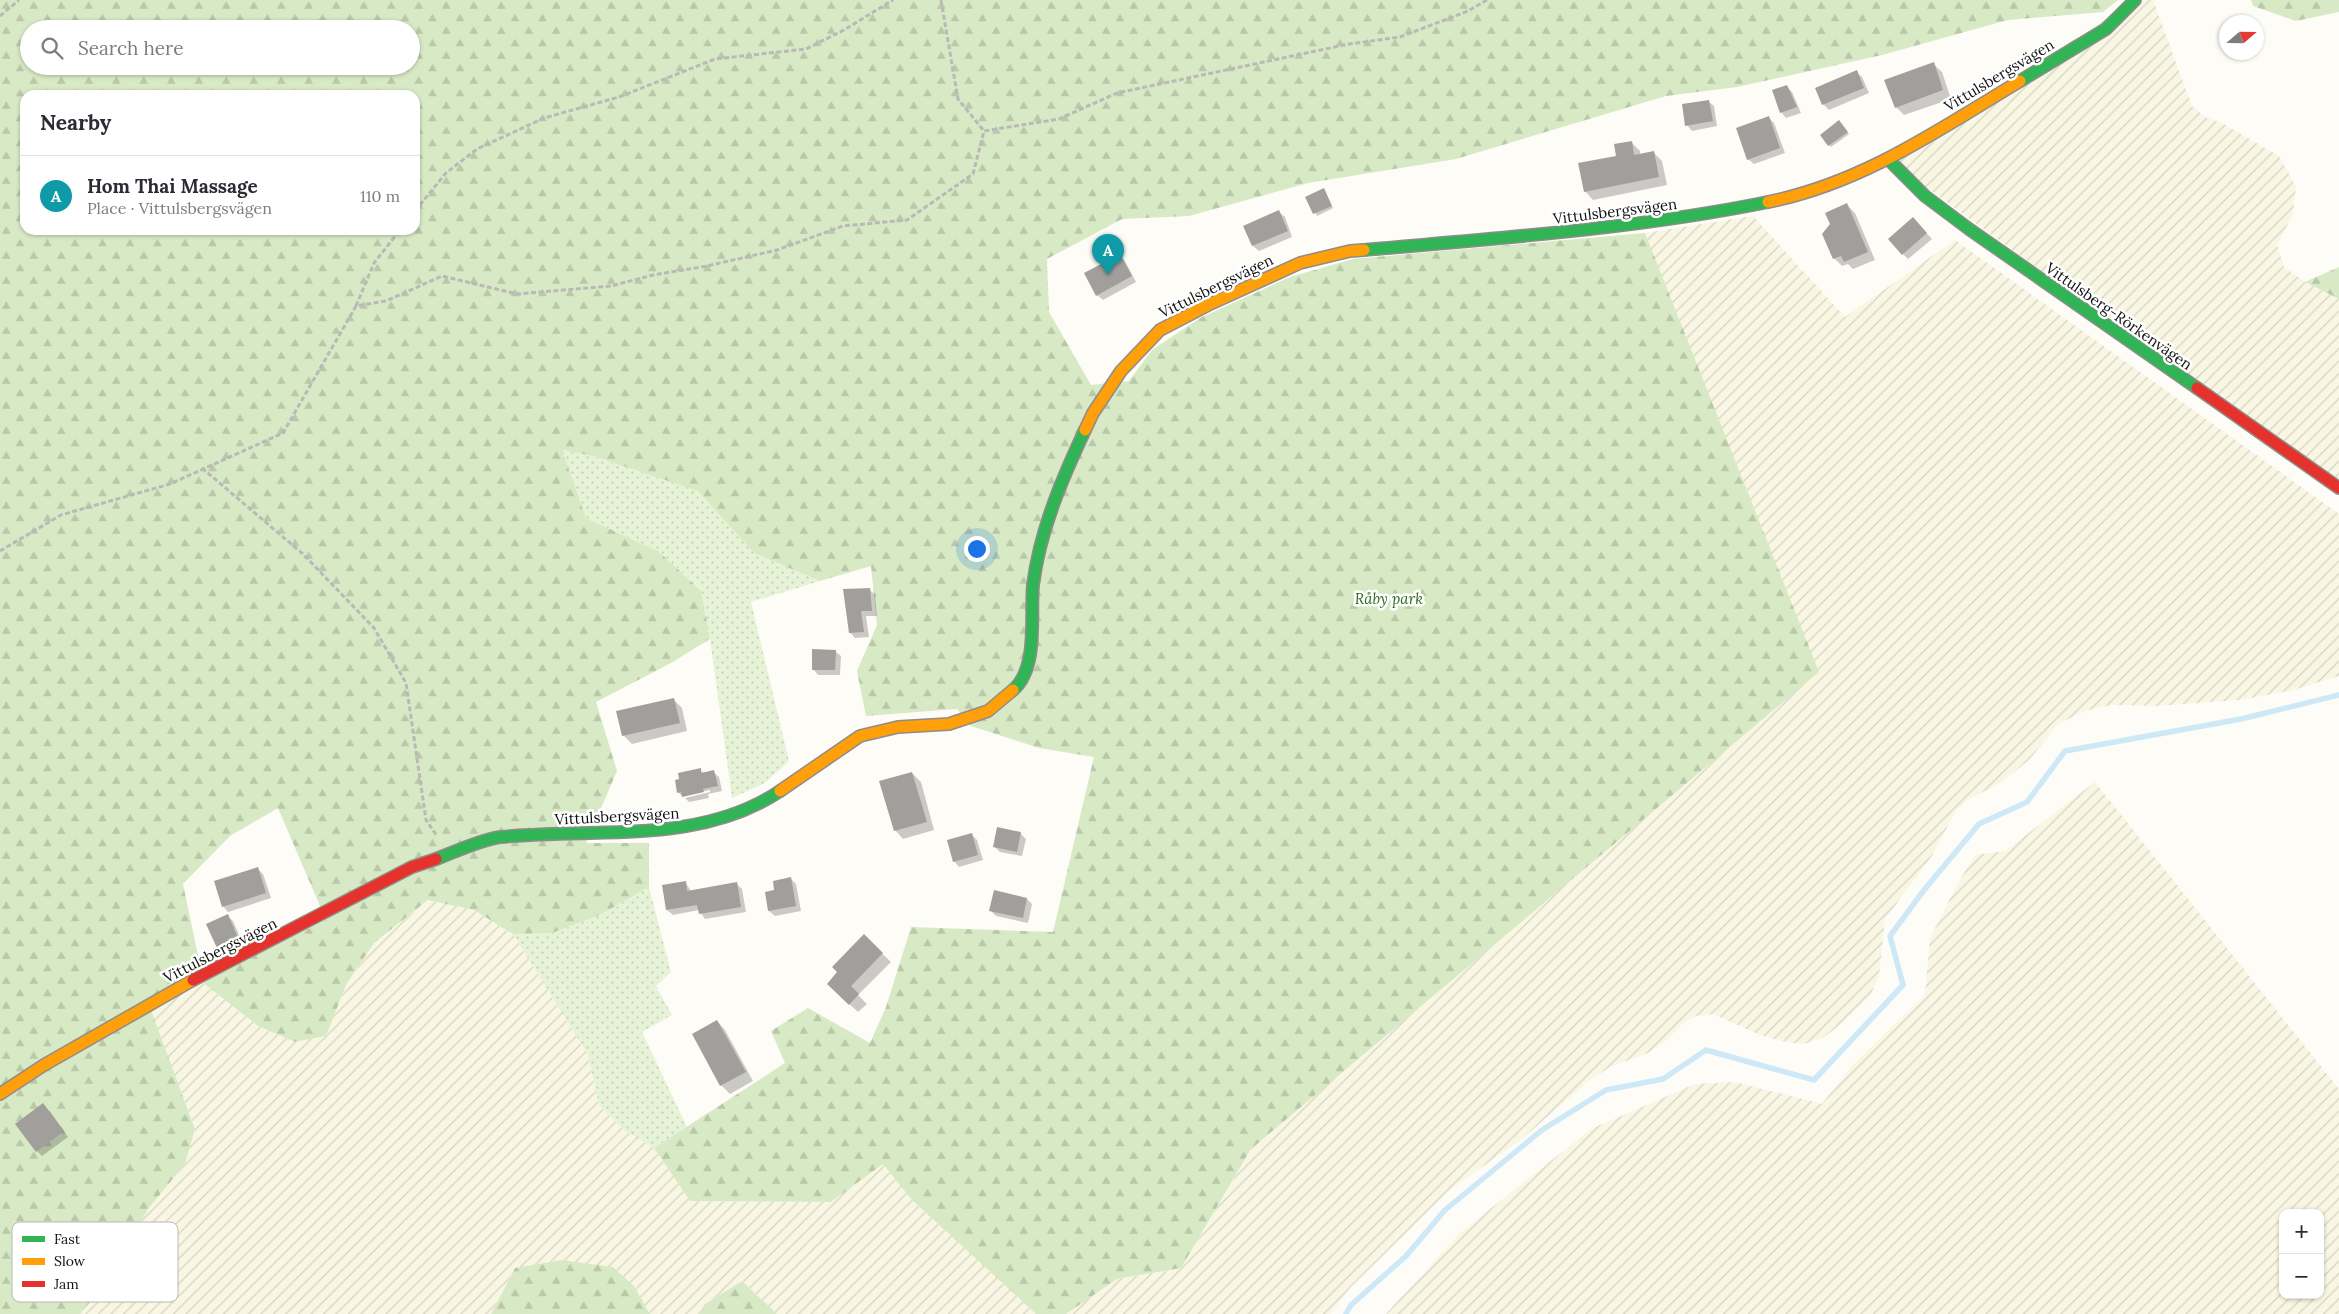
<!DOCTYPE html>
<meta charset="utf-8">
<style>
body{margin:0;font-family:Lora,serif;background:#f2f2f3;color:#2b2b33}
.controls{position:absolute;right:15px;bottom:15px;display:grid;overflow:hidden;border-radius:10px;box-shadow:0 1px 4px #0004}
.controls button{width:45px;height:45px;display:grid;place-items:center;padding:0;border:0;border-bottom:1px solid #e1e1e2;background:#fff;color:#2b2b33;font:25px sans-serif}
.compass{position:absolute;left:2219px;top:15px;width:45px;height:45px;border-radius:50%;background:#fff;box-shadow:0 1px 4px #0004;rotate:70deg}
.you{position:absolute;left:976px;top:548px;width:18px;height:18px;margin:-12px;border:4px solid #fff;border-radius:50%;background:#1a73e8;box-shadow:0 0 0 8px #1a73e833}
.badge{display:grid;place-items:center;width:32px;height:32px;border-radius:50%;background:#1a73e8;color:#fff;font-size:16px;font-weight:700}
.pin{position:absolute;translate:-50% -41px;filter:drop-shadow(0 1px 2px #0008)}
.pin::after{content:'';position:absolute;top:26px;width:18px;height:15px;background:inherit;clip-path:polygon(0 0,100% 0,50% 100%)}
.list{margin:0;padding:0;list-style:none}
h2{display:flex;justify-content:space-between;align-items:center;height:65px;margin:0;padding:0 20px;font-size:21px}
h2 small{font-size:16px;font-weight:400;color:#7c7c81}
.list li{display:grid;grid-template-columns:32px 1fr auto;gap:15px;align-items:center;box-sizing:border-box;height:80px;padding:0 20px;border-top:1px solid #e1e1e2}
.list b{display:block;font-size:19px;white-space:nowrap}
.list p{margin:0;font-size:16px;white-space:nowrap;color:#7c7c81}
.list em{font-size:16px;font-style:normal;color:#7c7c81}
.icon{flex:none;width:28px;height:28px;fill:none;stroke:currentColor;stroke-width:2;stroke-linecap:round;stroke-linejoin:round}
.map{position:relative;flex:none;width:2339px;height:1314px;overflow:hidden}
.search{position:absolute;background:#fff;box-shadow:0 1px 4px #0004;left:20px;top:20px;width:400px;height:55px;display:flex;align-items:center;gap:12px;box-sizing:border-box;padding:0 18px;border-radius:28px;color:#7c7c81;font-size:19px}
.panel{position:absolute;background:#fff;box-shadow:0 1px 4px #0004;left:20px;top:90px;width:400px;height:145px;border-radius:15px}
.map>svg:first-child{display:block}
.farmland{fill:url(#farmland-furrows);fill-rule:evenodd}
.grass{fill:url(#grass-dots)}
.forest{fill:url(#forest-firs);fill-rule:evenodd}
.shadow{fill:#0003}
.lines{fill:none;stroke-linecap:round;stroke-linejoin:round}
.stream{stroke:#cde8f7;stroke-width:5.5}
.building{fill:#a19f9c}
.fast-casing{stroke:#8e8d8b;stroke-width:14}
.slow-casing{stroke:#8e8d8b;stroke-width:14}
.jam-casing{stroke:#8e8d8b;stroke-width:14}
.path{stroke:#b9b9b8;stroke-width:3;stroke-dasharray:5 2.5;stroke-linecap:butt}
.fast{stroke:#30b455;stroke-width:11}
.slow{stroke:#ff9f0a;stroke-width:11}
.jam{stroke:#e5322d;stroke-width:11}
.labels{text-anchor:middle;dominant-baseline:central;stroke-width:5;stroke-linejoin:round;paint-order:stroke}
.street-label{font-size:15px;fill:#111;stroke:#fff}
.park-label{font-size:15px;font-style:italic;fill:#2f6b1f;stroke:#fff}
.key{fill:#fff;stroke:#b8b8b8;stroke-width:1}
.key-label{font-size:14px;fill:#111}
</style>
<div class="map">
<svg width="2339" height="1314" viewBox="0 0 2339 1314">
<defs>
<pattern id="farmland-furrows" width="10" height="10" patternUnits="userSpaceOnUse" patternTransform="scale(1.25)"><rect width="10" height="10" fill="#f9f7e4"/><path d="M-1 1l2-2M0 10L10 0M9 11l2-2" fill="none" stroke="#d4d3c3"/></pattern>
<pattern id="grass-dots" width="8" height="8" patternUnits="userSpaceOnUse" patternTransform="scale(1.25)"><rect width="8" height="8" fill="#e7f3d7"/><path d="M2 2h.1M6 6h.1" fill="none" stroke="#c5cfb8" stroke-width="1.8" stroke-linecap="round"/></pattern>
<pattern id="forest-firs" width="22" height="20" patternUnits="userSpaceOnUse" patternTransform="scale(1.25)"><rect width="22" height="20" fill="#d8eac5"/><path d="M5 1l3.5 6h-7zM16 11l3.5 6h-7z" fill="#b8c8a8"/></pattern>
</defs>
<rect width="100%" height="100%" fill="#fdfcf7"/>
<g class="farmland">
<polygon points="2135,0 2153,0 2192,106 2205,117 2220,122 2279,156 2296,187 2293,214 2277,245 2284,267 2305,282 2339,299 2339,488 1889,160"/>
<polygon points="1753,216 1845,317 1955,240 2339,514 2339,676 2290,691 2239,700 2156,706 2111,705 2085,711 2058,724 2030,759 2001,783 1969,799 1957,809 1932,856 1885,919 1879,976 1870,996 1841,1024 1823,1038 1804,1044 1786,1042 1760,1035 1713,1014 1696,1016 1684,1022 1667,1040 1648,1053 1610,1067 1586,1083 1522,1139 1451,1189 1350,1288 1331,1314 1066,1314 1117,1279 1181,1268 1251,1150 1645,233"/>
<path d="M2095,782L2339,1089V1314H1386L1460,1233L1591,1129L1695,1084L1735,1082L1822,1104L1851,1067L1925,995L1930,938L1958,883L1975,855L2005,851ZM2283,1213H2320V1295H2283Z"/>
<polygon points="429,900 474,910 513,934 588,1055 599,1105 625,1131 654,1148 690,1201 831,1202 883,1164 911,1199 1036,1314 777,1314 742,1281 705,1304 698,1314 650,1314 634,1286 515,1268 491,1314 80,1314 103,1287 148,1209 185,1164 195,1129 151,1010 202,982 258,1026 295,1042 326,1036 346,985 374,943"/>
</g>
<g class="grass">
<polygon points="561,450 593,456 699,491 754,553 820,581 751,602 789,761 765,783 732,798 710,639 701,589 658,551 586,518"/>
<polygon points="649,887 671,972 656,986 672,1015 642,1032 687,1127 654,1148 625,1131 599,1105 588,1055 513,934 552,933 600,915"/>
</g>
<g class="forest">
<path d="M0,0H2118L2103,12L2008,20L1882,55L1737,87L1666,96L1456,159L1308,183L1189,216L1122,219L1047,259L1049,312L1091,385L1129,381L1152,350L1200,318L1290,277L1353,259L1645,233L1819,672L1251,1149L1181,1268L1117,1279L1066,1314H1036L911,1199L883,1164L831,1202L690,1201L654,1148L785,1063L771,1031L808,1008L870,1043L886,1007L911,927L1053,932L1094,757L1039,748L971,726L957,709L866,716L857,671L877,625L871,566L820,581L754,553L698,491L593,456L562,450L586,518L658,551L701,590L710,639L671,663L596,702L617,771L586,843H649V887L600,915L552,933L513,934L474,910L428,900L374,943L346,985L326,1036L295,1042L258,1026L202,982L326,920L278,808L230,836L183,884L201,970L151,1010L195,1129L185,1164L148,1209L103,1287L80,1314H0ZM29,29H411V66H29ZM25,95H415V230H25Z"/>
<polygon points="2251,0 2339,0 2339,12 2296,21 2253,6"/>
<polygon points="2339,267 2339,299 2305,282"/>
<polygon points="561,1260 613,1267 634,1286 650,1314 491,1314 515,1268"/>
<polygon points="742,1281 777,1314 698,1314 705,1304"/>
</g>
<g class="shadow">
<polygon points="1933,64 1942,72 1951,99 1904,115 1896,107"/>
<polygon points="1856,72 1862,77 1869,93 1829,110 1823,104"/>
<polygon points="1787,87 1792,92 1801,113 1786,118 1781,112"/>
<polygon points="1708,101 1714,106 1717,126 1692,131 1687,125"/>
<polygon points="1768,117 1774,123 1785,153 1754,164 1748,159"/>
<polygon points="1841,124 1849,134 1831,147 1829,145"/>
<polygon points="1631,142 1640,151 1640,155 1654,153 1662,161 1667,185 1593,200 1585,191"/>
<polygon points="1324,190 1333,208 1317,216 1307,198"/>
<polygon points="1847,205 1855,213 1875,260 1853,269 1848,264 1842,266 1834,258"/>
<polygon points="1279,212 1285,217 1292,237 1259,251 1253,246"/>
<polygon points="1918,224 1932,239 1908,259 1903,254"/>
<polygon points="1120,255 1125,261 1136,282 1103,300 1097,295"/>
<polygon points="869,589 875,595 877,616 866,616 869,637 855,638 850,632"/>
<polygon points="835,651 841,656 840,675 818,675 813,669"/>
<polygon points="673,699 682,708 687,731 632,744 623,735"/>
<polygon points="700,770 704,773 713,772 719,777 722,791 708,794 709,798 689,802 685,798 710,792 710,790 682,796 684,798 678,792"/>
<polygon points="912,773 921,782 934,830 903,839 895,830"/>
<polygon points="1020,833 1026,839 1022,856 1000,852 994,846"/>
<polygon points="972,835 977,840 983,860 959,867 954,861"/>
<polygon points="258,869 263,874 271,898 228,912 223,906"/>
<polygon points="790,878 796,884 801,911 775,916 769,911 766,893 776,891"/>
<polygon points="685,882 691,891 737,884 742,889 746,912 705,919 699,910 673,915 667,910"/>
<polygon points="1027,899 1032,904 1028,923 996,916 990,910"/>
<polygon points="227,916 233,921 243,944 223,952 218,947"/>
<polygon points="864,936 891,962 858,995 867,1004 858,1012 828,984"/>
<polygon points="717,1021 725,1030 753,1081 730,1094 721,1085 693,1034"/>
<polygon points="49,1110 68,1137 42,1156 37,1151"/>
</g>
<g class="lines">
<polyline class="stream" points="1346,1314 1351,1305 1406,1256 1445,1210 1542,1130 1606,1090 1663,1079 1706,1050 1814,1080 1903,985 1890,936 1924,890 1979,824 2027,802 2065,751 2241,719 2339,695"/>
</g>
<g class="building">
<polygon points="1934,62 1943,90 1895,108 1884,80"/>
<polygon points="1857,70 1864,88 1822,105 1815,88"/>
<polygon points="1787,85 1797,107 1780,113 1772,90"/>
<polygon points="1709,100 1713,121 1685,126 1682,104"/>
<polygon points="1769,116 1780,148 1747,160 1736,128"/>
<polygon points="1839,120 1848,132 1828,146 1820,135"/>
<polygon points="1632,141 1634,155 1654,151 1659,177 1584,192 1578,163 1616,156 1614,144"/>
<polygon points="1324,188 1332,206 1313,214 1305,197"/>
<polygon points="1847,203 1868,252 1844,262 1841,256 1833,259 1822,234 1830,224 1825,213"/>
<polygon points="1279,210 1288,231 1252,246 1243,226"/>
<polygon points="1913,217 1927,233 1902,255 1888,239"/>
<polygon points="1120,254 1132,276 1096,296 1084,273"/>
<polygon points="870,588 872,611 861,611 864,632 849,633 843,589"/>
<polygon points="812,649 836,650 835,670 812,670"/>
<polygon points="674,698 680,723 622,736 616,711"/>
<polygon points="701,768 701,773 714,770 718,786 703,789 704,792 682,797 681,792 677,793 675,780 679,779 678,773"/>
<polygon points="912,772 927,822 894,831 879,781"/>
<polygon points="997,827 1021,832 1017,852 993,847"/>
<polygon points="972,833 978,855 953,862 947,840"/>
<polygon points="258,867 266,893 222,907 214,881"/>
<polygon points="791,877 796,906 768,911 765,892 774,890 773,881"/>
<polygon points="686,881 687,891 737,882 741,907 699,914 697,905 666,910 662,885"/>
<polygon points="994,890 1027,898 1023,918 989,911"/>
<polygon points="228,914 238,938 217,948 206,924"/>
<polygon points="864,934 883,953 851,986 859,994 849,1005 827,984 837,972 832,967"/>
<polygon points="717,1020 746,1072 720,1086 692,1034"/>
<polygon points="43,1103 64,1131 36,1152 15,1124"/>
</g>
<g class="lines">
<defs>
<g id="fast">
<polyline points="2020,81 2106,29 2135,0"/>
<polyline points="1889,160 1925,196 1969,229 2197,388"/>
<path d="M1364,250C1499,238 1635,229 1768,202"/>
<path d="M1013,690C1039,668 1030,615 1033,585C1040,530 1062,479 1085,430"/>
<path d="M436,859C455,852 482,839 501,837C594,827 698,846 780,791"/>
</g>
<g id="slow">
<path d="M1768,202C1863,183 1938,130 2020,81"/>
<polyline points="1085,430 1093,413 1121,371 1160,330 1208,305 1300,263 1350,251 1364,250"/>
<polyline points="780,791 860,736 898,727 949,724 988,711 1013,690"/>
<polyline points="0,1094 44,1065 193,980"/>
</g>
<g id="jam">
<polyline points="2197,388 2339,488"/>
<polyline points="193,980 412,867 436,859"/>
</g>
</defs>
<use href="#fast" class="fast-casing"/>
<use href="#slow" class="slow-casing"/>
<use href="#jam" class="jam-casing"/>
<g class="path">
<polyline points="941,0 958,99 984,131"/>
<polyline points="0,16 19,0"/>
<polyline points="415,211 446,173 477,149 544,118 619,97 715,59 806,49 844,30 893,0"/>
<polyline points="356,306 374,263 400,230"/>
<polyline points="202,468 303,554 374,628 406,683 426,820 437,836"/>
<polyline points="0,551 61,515 170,484 283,433 356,306 386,301 442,276 517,294 611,286 653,275 707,266 777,250 843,226 907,220 973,174 984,131 1059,119 1117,93 1349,44 1400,37 1468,11 1487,0"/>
</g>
<use href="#fast" class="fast"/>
<use href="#slow" class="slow"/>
<use href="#jam" class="jam"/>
</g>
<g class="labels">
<g class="street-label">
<text transform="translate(1999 75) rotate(-31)">Vittulsbergsvägen</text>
<text transform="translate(1615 211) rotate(-7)">Vittulsbergsvägen</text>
<text transform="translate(1216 286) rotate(-26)">Vittulsbergsvägen</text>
<text transform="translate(2119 316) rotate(35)">Vittulsberg-Rörkenvägen</text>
<text transform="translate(617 816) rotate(-3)">Vittulsbergsvägen</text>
<text transform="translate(220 950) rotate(-27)">Vittulsbergsvägen</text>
</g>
<g class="park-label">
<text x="1389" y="598">Råby park</text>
</g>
</g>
<rect x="12" y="1222" width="166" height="80" rx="8" class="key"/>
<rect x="22" y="1236" width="23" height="6" fill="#30b455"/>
<rect x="22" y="1258" width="23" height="7" fill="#ff9f0a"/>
<rect x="22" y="1281" width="23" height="6" fill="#e5322d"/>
<g class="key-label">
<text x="54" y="1244">Fast</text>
<text x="54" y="1266">Slow</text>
<text x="54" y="1289">Jam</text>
</g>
</svg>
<div class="controls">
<button>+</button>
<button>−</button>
</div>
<svg class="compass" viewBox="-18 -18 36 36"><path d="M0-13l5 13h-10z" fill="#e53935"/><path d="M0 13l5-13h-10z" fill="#7c7c81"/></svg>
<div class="you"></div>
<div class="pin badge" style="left:1108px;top:275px;background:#0f9aa8">A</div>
<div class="search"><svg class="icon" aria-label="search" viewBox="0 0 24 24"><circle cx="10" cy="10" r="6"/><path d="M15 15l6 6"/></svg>Search here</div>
<section class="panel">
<h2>Nearby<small></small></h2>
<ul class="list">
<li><span class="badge" style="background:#0f9aa8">A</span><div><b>Hom Thai Massage</b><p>Place · Vittulsbergsvägen</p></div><em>110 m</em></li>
</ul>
</section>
</div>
